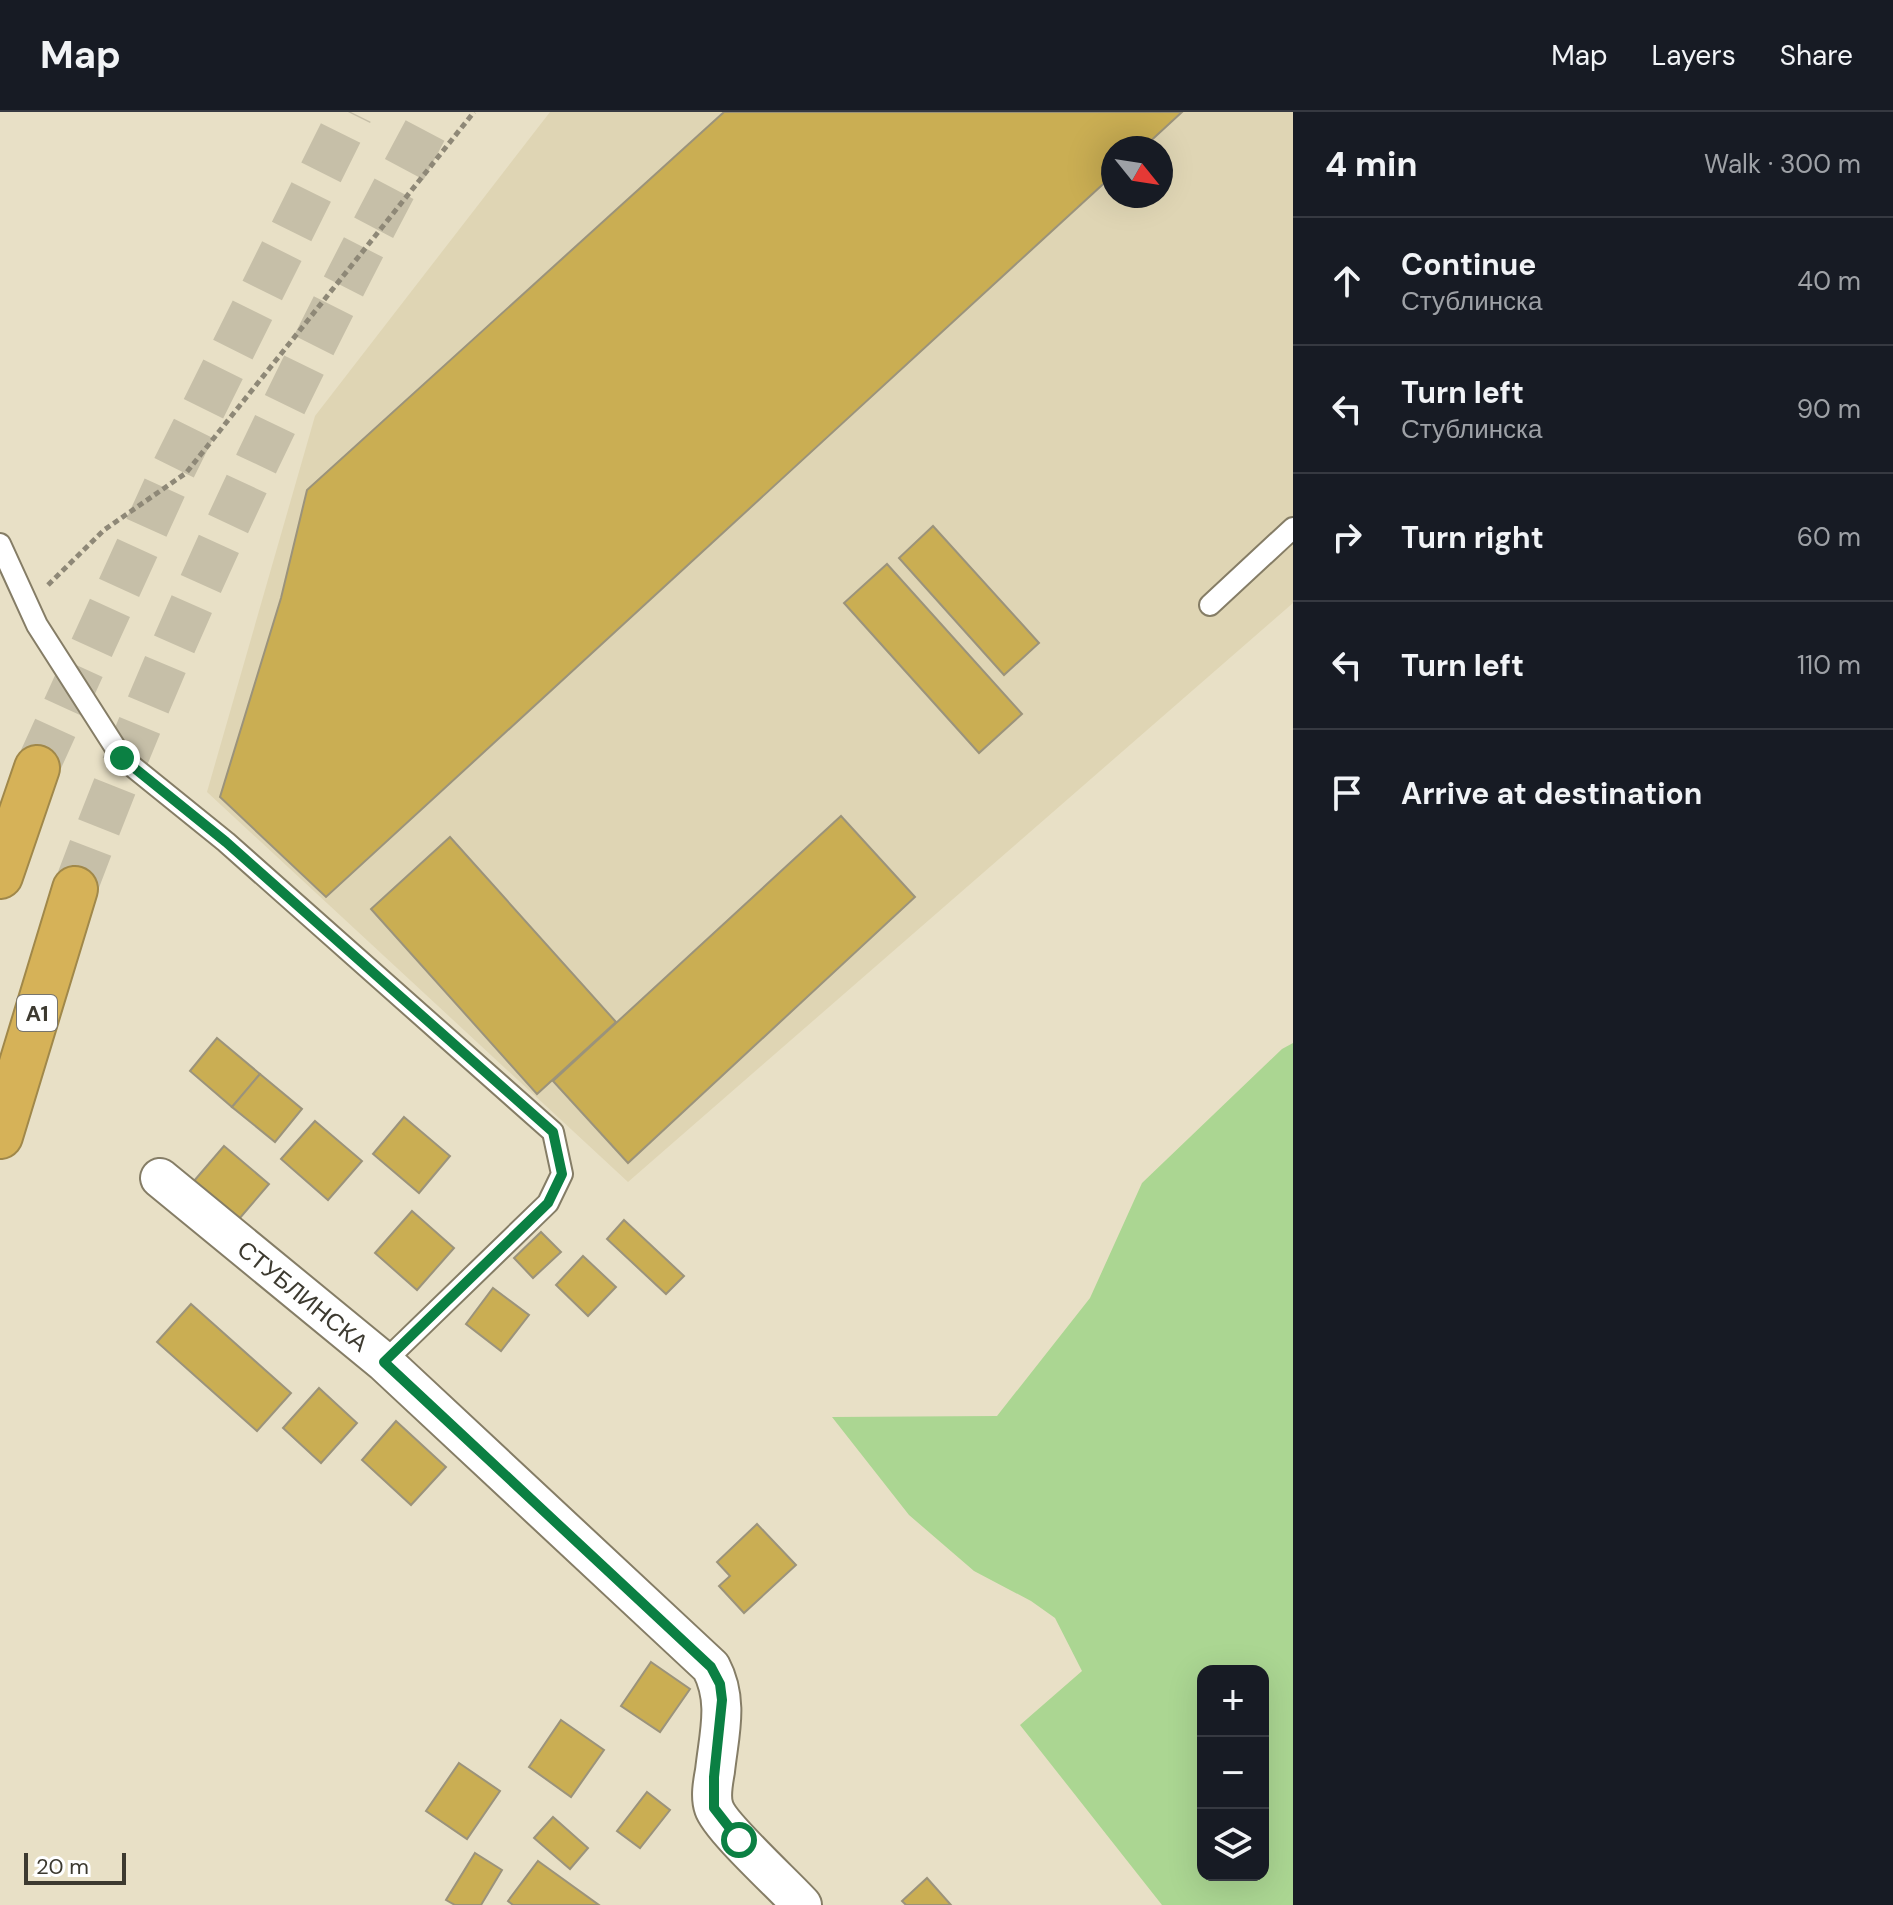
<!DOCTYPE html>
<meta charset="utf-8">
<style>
body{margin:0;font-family:"DM Sans",sans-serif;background:#20242c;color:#f1f3f6}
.controls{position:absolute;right:24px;bottom:24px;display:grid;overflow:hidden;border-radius:16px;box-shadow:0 8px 32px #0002}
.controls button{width:72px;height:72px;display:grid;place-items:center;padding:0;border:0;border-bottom:2px solid #363941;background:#171b24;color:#f1f3f6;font:40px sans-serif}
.compass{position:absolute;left:1101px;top:24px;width:72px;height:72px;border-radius:50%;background:#171b24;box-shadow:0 8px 32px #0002;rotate:120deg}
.scale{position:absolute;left:24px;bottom:20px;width:102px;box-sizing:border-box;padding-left:8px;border:4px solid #3d3a30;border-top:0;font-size:22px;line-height:28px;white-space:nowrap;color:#3d3a30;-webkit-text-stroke:6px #fff;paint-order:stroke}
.stop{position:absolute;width:24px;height:24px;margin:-18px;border:6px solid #0b8043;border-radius:50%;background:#fff}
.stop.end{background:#0b8043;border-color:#fff;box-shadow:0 2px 8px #0008}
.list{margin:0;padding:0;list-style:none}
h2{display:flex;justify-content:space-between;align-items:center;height:104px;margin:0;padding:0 32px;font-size:34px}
h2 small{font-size:26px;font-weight:400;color:#9ea1a6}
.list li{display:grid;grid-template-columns:52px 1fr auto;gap:24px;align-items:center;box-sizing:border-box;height:128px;padding:0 32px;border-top:2px solid #363941}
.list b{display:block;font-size:30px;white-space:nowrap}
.list p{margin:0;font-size:26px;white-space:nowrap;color:#9ea1a6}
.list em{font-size:26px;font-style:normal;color:#9ea1a6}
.icon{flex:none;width:44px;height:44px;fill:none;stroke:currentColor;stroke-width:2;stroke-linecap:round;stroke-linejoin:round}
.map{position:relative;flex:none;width:1293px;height:1793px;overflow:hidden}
header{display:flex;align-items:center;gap:48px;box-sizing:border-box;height:112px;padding:0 40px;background:#171b24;border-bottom:2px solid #363941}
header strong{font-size:38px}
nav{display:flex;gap:44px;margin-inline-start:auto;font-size:28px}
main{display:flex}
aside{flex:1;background:#171b24}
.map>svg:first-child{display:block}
.built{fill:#dfd5b4;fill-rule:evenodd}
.green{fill:#abd692;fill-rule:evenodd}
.building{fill:#caae53;stroke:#9b937b;stroke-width:2}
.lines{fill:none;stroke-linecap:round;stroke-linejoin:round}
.motorway-tunnel{stroke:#c6bfa8;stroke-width:44;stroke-dasharray:44 22;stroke-linecap:butt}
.service-casing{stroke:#857d66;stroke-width:24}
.minor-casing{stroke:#857d66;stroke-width:42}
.motorway-casing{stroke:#a0884a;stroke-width:48}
.path{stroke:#8e8877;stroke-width:5;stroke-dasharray:6 4;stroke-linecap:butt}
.service{stroke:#fff;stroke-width:20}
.minor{stroke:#fff;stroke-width:38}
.motorway{stroke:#d6b258;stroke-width:44}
.route{stroke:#0b8043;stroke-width:10}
.labels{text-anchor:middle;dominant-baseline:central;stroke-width:8;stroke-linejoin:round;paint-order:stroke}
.shield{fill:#fff;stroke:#77756e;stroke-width:2}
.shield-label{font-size:22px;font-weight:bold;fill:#3d3a30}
.street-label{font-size:24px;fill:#3d3a30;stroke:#fff}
</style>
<header>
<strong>Map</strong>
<nav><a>Map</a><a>Layers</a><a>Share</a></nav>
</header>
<main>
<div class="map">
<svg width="1293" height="1793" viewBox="0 0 1293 1793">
<rect width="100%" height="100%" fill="#e8e0c6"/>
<path class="built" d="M550,0H1293V491L628,1070L207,680L315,304ZM1113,36H1161V84H1113Z"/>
<path class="green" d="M1293,931V1793H1162L1020,1613L1082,1559L1055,1506L1031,1489L974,1459L909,1403L832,1305L997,1304L1090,1186L1142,1071L1282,937ZM1203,1559H1263V1763H1203Z"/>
<g class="building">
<polygon points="724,0 1182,0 1143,36 1113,36 1113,63 326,785 220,685 281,486 307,378"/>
<polygon points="933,414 1039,531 1004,563 899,446"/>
<polygon points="887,452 1022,602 979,641 844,491"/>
<polygon points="841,704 915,785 628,1051 553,969"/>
<polygon points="450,725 616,910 537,982 371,797"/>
<polygon points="217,926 260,962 232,995 190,959"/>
<polygon points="260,962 302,997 275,1030 232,995"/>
<polygon points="404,1005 450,1044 419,1081 373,1042"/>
<polygon points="315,1009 362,1049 328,1088 281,1047"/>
<polygon points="224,1034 269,1072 239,1107 194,1069"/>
<polygon points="412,1099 454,1136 417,1178 375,1141"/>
<polygon points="624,1108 684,1164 666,1182 607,1127"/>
<polygon points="541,1120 561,1140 533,1166 514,1146"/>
<polygon points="583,1144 616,1175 588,1204 556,1173"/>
<polygon points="493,1176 529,1203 501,1239 466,1212"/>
<polygon points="191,1192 291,1281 257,1319 157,1230"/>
<polygon points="319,1276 357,1311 321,1351 283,1316"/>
<polygon points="396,1309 446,1355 411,1393 362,1348"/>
<polygon points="757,1412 796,1453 744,1501 719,1474 730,1464 717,1450"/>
<polygon points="651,1550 690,1577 660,1620 621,1594"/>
<polygon points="561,1608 604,1638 571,1685 529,1655"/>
<polygon points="459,1651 500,1679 467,1727 426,1699"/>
<polygon points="647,1680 670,1698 640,1736 617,1719"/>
<polygon points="553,1705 588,1736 570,1757 534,1726"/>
<polygon points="475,1741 502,1758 481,1793 455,1793 446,1788"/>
<polygon points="538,1749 599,1793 513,1793 508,1789"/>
<polygon points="927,1766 951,1793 906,1793 902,1789"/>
</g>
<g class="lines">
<g class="motorway-tunnel">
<polyline points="37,656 170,364 351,0"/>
<path d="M75,777C176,508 299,252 435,0"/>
</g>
<defs>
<g id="service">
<polyline points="0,432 37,513 122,646 226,730 553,1020 562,1062 548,1091 384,1250"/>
<polyline points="1210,493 1293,416"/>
</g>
<path id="minor" d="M160,1066L384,1250L711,1555C729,1589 719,1622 715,1659C713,1670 710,1685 714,1696C720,1715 785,1774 802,1793"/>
<g id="motorway">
<polyline points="0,764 37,656"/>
<polyline points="0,1024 75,777"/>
</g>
</defs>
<use href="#service" class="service-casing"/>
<use href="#minor" class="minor-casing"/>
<use href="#motorway" class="motorway-casing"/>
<polyline class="path" points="48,473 104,418 186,361 474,0"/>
<use href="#service" class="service"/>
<use href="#minor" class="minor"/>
<use href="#motorway" class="motorway"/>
</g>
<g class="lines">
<polyline class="route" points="122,646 226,730 553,1020 562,1062 548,1091 384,1250 711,1555 720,1572 722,1588 714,1665 714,1696 739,1728"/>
</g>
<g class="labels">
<rect class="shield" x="17" y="883" width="40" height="36" rx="6"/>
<g class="shield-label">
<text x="37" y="901">A1</text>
</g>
<g class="street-label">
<text transform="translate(303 1184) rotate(39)">СТУБЛИНСКА</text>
</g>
</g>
</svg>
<div class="controls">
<button>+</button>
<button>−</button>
<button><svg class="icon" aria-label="layers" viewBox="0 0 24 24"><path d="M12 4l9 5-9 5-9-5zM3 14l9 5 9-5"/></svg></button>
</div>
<svg class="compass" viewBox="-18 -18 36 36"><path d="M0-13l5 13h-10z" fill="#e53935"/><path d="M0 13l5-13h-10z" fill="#9ea1a6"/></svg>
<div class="scale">20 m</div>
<div class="stop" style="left:739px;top:1728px"></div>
<div class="stop end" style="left:122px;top:646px"></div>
</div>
<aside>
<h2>4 min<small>Walk · 300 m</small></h2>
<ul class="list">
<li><svg class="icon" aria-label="ahead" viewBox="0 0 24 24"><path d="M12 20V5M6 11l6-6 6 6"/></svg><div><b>Continue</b><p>Стублинска</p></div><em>40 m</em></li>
<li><svg class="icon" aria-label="left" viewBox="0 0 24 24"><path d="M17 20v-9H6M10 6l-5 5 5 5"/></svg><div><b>Turn left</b><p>Стублинска</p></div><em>90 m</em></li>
<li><svg class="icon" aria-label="right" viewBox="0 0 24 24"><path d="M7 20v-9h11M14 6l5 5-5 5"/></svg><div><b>Turn right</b></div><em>60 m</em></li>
<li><svg class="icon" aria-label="left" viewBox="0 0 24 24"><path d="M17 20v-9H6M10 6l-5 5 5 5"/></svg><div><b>Turn left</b></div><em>110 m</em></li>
<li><svg class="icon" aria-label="arrive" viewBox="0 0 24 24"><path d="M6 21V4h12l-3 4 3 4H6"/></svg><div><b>Arrive at destination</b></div></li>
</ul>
</aside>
</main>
